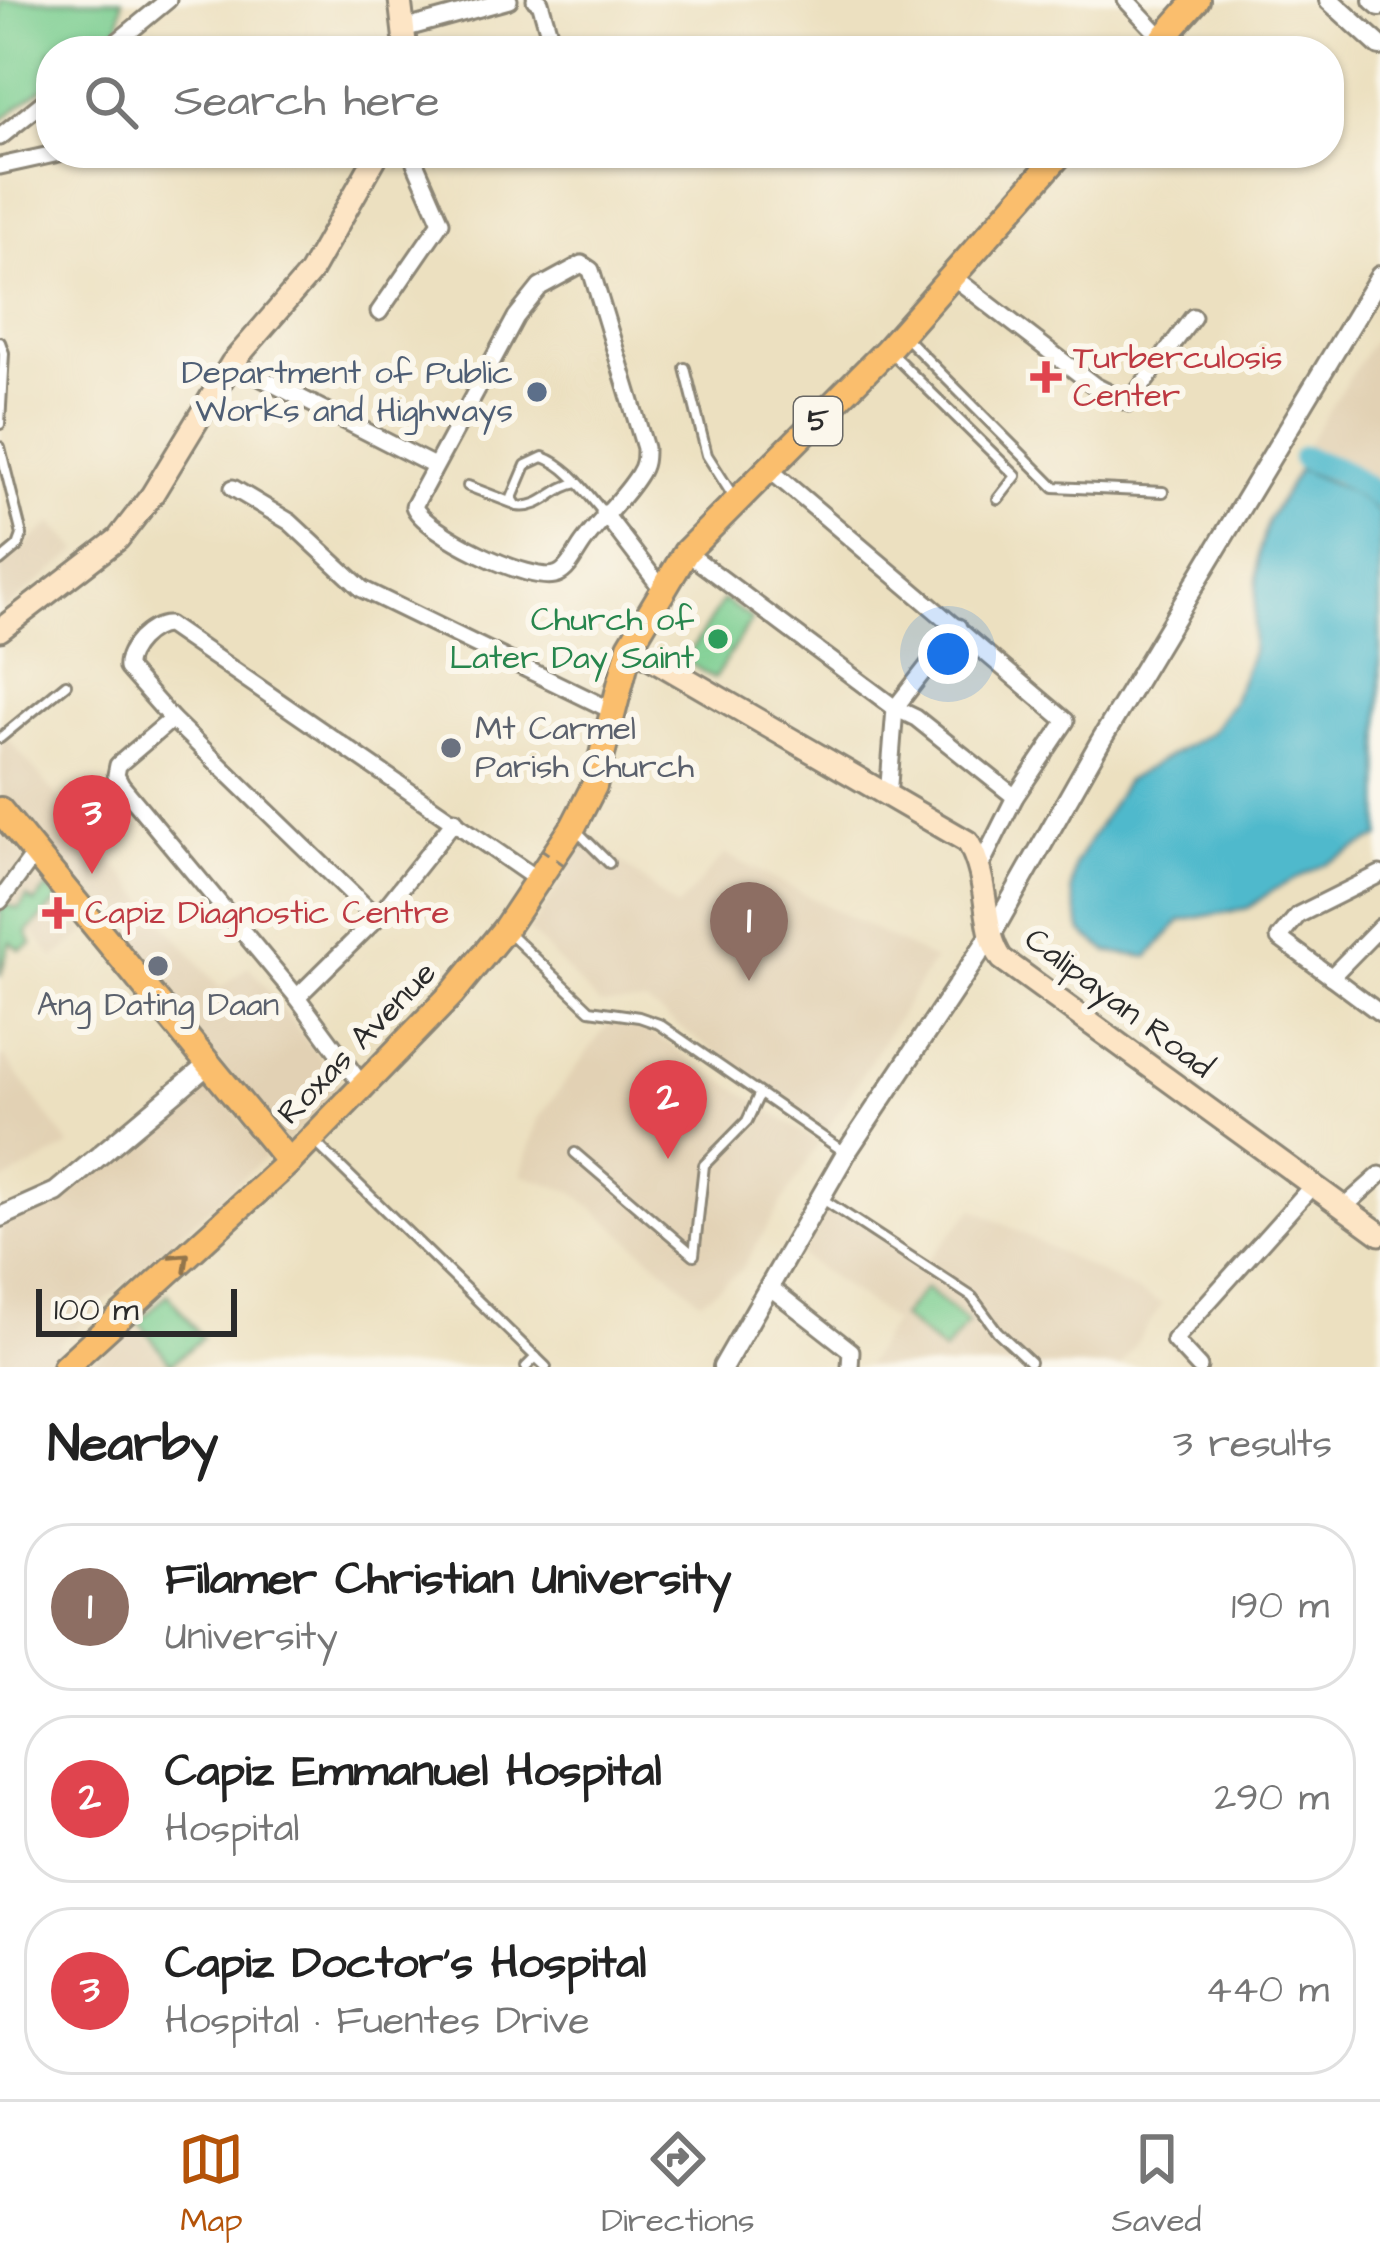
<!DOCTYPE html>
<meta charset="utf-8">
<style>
body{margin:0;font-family:"Architects Daughter",sans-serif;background:#f6f6f6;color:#222}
.scale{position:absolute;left:36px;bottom:30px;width:201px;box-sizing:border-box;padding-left:12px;border:6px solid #2b2b2b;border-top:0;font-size:33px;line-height:42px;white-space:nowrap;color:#2b2b2b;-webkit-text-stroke:9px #fbf7ec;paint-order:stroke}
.you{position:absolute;left:948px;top:654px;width:42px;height:42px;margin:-30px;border:9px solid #fff;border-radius:50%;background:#1a73e8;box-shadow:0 0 0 18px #1a73e833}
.badge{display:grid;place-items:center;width:78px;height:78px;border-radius:50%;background:#b45309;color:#fff;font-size:39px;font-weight:700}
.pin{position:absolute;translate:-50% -99px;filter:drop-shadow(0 3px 6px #0008)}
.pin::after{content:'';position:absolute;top:63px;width:42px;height:36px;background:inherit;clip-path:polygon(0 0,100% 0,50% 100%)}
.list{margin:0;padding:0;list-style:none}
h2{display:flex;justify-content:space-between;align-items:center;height:156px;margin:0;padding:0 48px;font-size:51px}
h2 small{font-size:39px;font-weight:400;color:#767676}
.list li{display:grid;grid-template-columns:78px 1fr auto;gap:36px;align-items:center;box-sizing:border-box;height:168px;margin:0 24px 24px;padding:0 24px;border:3px solid #e0e0e0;border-radius:48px}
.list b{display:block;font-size:45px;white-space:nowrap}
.list p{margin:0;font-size:39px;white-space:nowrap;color:#767676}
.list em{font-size:39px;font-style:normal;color:#767676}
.icon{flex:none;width:66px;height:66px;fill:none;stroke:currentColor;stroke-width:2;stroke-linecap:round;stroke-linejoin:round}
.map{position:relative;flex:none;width:1380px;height:1367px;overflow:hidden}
.search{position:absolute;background:#fff;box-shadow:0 3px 9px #0004;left:36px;right:36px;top:36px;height:132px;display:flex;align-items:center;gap:30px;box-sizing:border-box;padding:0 42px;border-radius:48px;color:#767676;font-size:45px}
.sheet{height:732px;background:#fff}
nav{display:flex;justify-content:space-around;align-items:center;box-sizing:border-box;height:168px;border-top:3px solid #e0e0e0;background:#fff;font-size:33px;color:#767676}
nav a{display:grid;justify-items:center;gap:6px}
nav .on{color:#b45309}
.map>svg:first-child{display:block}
.built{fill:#e2d1b4}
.green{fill:#7bce91;stroke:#537c5e;stroke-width:3}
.water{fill:#4fb9cc;stroke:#3d727c;stroke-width:3}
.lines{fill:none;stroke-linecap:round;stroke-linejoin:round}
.river{stroke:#4fb9cc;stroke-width:24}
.service-casing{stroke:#8c8676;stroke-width:14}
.minor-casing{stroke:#8c8676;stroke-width:21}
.tertiary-casing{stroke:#8c8676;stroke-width:24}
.secondary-casing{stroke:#8c8676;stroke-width:27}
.primary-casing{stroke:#8c8676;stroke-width:30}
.trunk-casing{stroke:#8c8676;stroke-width:30}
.service{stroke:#fff;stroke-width:8}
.minor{stroke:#fff;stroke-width:15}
.tertiary{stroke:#fff;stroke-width:18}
.secondary{stroke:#fde5c5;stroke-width:21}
.primary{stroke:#fabe6d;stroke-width:24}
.trunk{stroke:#fabe6d;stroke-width:24}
.path-bridge{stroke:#8c8676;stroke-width:3;stroke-dasharray:9 9;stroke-linecap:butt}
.oneway{stroke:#92744c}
.health-dot{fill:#e0444e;stroke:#fbf7ec;stroke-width:4.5}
.service-dot{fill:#5c6f8a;stroke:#fbf7ec;stroke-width:4.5}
.leisure-dot{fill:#2e9e5b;stroke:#fbf7ec;stroke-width:4.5}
.worship-dot{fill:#6b7280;stroke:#fbf7ec;stroke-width:4.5}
.labels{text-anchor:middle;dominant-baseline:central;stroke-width:12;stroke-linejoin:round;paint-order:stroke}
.shield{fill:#fbf7ec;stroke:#696865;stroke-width:3}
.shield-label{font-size:30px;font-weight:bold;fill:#2b2b2b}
.health-label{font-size:33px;fill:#be3a42;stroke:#fbf7ec;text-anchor:start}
.service-label{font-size:33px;fill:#4e5e75;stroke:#fbf7ec;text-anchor:end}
.leisure-label{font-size:33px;fill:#27864d;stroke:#fbf7ec;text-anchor:end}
.worship-label{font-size:33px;fill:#5b616d;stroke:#fbf7ec;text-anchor:start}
.street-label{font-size:33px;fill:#2b2b2b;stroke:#fbf7ec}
</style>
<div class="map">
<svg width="1380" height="1367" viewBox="0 0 1380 1367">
<rect width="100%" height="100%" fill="#fbf7ec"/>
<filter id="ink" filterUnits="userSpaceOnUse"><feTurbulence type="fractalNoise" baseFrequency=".00833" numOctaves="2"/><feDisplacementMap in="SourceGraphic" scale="24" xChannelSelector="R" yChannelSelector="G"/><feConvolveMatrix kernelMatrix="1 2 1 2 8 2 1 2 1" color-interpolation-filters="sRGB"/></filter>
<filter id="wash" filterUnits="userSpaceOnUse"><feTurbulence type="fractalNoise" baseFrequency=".004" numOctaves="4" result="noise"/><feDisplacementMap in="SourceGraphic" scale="48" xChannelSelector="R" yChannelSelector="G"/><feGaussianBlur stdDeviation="2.7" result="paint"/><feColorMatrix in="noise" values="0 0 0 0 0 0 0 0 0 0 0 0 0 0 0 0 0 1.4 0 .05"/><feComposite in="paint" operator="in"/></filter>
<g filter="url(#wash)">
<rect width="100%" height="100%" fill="#ece0c0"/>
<g class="built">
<polygon points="1380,330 1380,485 1354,470 1301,454"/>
<polygon points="52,523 79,550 0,613 0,567"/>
<polygon points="0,729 220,988 249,966 344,1087 285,1144 0,799"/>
<polygon points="0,828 86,932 54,958 0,892"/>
<polygon points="586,832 677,908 725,854 934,960 826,1132 646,1003 600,1005 529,931 560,884"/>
<polygon points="611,1020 642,1027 819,1143 741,1270 701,1301 574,1192 521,1175 538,1119"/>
<polygon points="4,1056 70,1146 0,1183 0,1057"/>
<polygon points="204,1075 269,1154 58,1344 61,1349 40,1367 0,1367 0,1222 55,1203"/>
<polygon points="831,1200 924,1263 974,1209 1162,1304 1120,1367 865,1367 893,1321 799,1254"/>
<polygon points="135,1325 170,1367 83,1367"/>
</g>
<g class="green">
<polygon points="0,0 122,0 119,26 88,51 51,51 51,82 0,121"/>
<polygon points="723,600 752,619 714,679 685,660"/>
<polygon points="48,886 59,900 27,932 32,944 20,950 10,942 0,977 1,903 19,909 27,897 35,903"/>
<polygon points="925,1288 968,1323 944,1352 901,1317"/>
<polygon points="168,1294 202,1338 171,1364 139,1322"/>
</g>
<polygon class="water" points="1299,469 1349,490 1380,513 1380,837 1273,890 1248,908 1180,921 1148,957 1108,952 1082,932 1071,891 1075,864 1126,781 1212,731 1233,701 1252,652 1259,552 1268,520"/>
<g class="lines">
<polyline class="river" points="1304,458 1341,471 1380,497"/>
</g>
</g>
<g filter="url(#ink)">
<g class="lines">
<defs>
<g id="service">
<polyline points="907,339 1054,487 1163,492"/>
<polyline points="0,342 4,353 0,424"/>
<polyline points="893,355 1016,476 998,499"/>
<polyline points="685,368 707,455 733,496"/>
<polyline points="0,447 22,535 18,546 0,561"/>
<path d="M578,483C554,486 543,510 517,506L512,498L526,465L543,457C569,466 586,493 604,513"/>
<polyline points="468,486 512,503"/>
<polyline points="0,738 66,684"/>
<polyline points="578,832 609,863"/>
<polyline points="510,934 590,1010 639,1017 659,1024 843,1151"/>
<polyline points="313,1140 546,1367"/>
<polyline points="575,1153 694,1255 704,1165 747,1121 759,1095"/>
<polyline points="824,1200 972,1297 997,1331 1030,1362"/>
<polyline points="526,1367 536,1357"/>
</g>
<g id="minor">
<polyline points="535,0 540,2 554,51"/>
<polyline points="1126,0 1163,39"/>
<polyline points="403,29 509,0"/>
<polyline points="106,51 168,0"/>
<polyline points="0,137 51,96"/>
<polyline points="0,166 59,153"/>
<path d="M582,264L591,270L645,448C645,458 645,465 639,474C624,499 598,521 581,546C575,555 568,570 558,574C533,586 422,531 414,506L516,317L540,287Z"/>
<polyline points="952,276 1095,386 1129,403 1193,317"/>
<polyline points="379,312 441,222 413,158 406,153"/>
<polyline points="232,363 434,466"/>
<polyline points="770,470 1066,721 1015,797 981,865"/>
<polyline points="233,488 290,522 362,589 615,712"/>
<polyline points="604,513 662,589"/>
<polyline points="686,552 895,708 916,718 1015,797"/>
<polyline points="172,719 118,765 116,775 121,785 297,997 364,1088"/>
<polyline points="888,797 895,708 958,627"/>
<polyline points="1380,874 1298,915 1279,938 1380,1013"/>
<polyline points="0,901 36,852"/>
<path d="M377,918L172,719L127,668C125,650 150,624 168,625L538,880"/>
<polyline points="1331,977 1380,927"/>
<polyline points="297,997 377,918 455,820"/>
<polyline points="1343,1208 1380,1175"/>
<polyline points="772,1289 851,1351 850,1367"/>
<polyline points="1199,1367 1174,1340 1312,1186"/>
</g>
<g id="tertiary">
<polyline points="1329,0 1380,46"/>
<polyline points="1373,0 1380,6"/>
<polyline points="0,1217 56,1192 210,1063"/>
<polyline points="723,1367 846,1153 991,935 1100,742 1380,276"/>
</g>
<g id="secondary">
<polyline points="400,0 406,51"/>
<polyline points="0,630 118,539 152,495 232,363 310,273 378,153"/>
<path d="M630,646L968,842C991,882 981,931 1002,959L1380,1234"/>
</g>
<polyline id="primary" points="0,810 289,1162"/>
<g id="trunk">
<polyline points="1152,51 1197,0"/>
<polyline points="65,1367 289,1162 452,994 505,929 573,827 594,786 630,646 686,552 887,350 1061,153"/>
</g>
</defs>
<use href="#service" class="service-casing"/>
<use href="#minor" class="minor-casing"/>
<use href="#tertiary" class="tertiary-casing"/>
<use href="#secondary" class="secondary-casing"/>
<use href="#primary" class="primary-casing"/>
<use href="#trunk" class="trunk-casing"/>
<use href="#service" class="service"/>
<use href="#minor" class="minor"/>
<use href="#tertiary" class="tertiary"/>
<use href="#secondary" class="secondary"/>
<use href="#primary" class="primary"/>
<use href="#trunk" class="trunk"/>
<polyline class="path-bridge" points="541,849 567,867"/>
</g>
<defs><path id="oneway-chevron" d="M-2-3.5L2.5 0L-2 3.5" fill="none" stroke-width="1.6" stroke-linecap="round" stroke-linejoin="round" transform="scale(3)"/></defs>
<use class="oneway" href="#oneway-chevron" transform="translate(182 1260) rotate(-43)"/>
</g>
<g class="health-dot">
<path d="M1040 359h12v12h12v12h-12v12h-12v-12h-12v-12h12z"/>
<path d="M52 895h12v12h12v12h-12v12h-12v-12h-12v-12h12z"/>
</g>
<circle class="service-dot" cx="537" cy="392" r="12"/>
<circle class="leisure-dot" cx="718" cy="639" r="12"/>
<g class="worship-dot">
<circle cx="451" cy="748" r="12"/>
<circle cx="158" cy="966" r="12"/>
</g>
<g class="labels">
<rect class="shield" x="794" y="397" width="48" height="48" rx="9"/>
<g class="shield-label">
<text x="818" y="421">5</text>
</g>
<g class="health-label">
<text x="1073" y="358">Turberculosis<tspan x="1073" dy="38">Center</tspan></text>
<text x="85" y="913">Capiz Diagnostic Centre</text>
</g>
<g class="service-label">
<text x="513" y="373">Department of Public<tspan x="513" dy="38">Works and Highways</tspan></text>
</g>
<g class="leisure-label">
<text x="694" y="620">Church of<tspan x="694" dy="38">Later Day Saint</tspan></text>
</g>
<g class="worship-label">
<text x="475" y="729">Mt Carmel<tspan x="475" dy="38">Parish Church</tspan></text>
<text x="158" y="1005" text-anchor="middle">Ang Dating Daan</text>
</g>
<g class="street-label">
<text transform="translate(1119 1003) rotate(37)">Calipayan Road</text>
<text transform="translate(357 1043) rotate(-46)">Roxas Avenue</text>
</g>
</g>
</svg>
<div class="scale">100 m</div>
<div class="you"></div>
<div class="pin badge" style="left:749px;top:981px;background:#8d6e63">1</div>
<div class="pin badge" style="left:668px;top:1159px;background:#e0444e">2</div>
<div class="pin badge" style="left:92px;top:874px;background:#e0444e">3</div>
<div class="search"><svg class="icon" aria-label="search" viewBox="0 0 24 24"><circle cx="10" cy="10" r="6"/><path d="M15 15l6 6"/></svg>Search here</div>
</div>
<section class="sheet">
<h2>Nearby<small>3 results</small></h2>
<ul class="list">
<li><span class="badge" style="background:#8d6e63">1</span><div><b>Filamer Christian University</b><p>University</p></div><em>190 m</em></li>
<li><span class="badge" style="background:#e0444e">2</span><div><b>Capiz Emmanuel Hospital</b><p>Hospital</p></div><em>290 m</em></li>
<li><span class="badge" style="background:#e0444e">3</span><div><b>Capiz Doctor's Hospital</b><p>Hospital · Fuentes Drive</p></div><em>440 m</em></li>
</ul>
</section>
<nav>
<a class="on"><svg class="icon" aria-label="map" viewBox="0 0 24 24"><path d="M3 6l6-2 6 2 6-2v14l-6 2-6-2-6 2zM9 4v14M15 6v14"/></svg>Map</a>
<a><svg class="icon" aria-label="directions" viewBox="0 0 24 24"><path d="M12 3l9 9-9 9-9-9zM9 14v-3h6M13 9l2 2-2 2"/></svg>Directions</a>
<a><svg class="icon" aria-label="saved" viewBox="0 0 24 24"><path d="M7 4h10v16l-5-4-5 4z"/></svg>Saved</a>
</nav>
